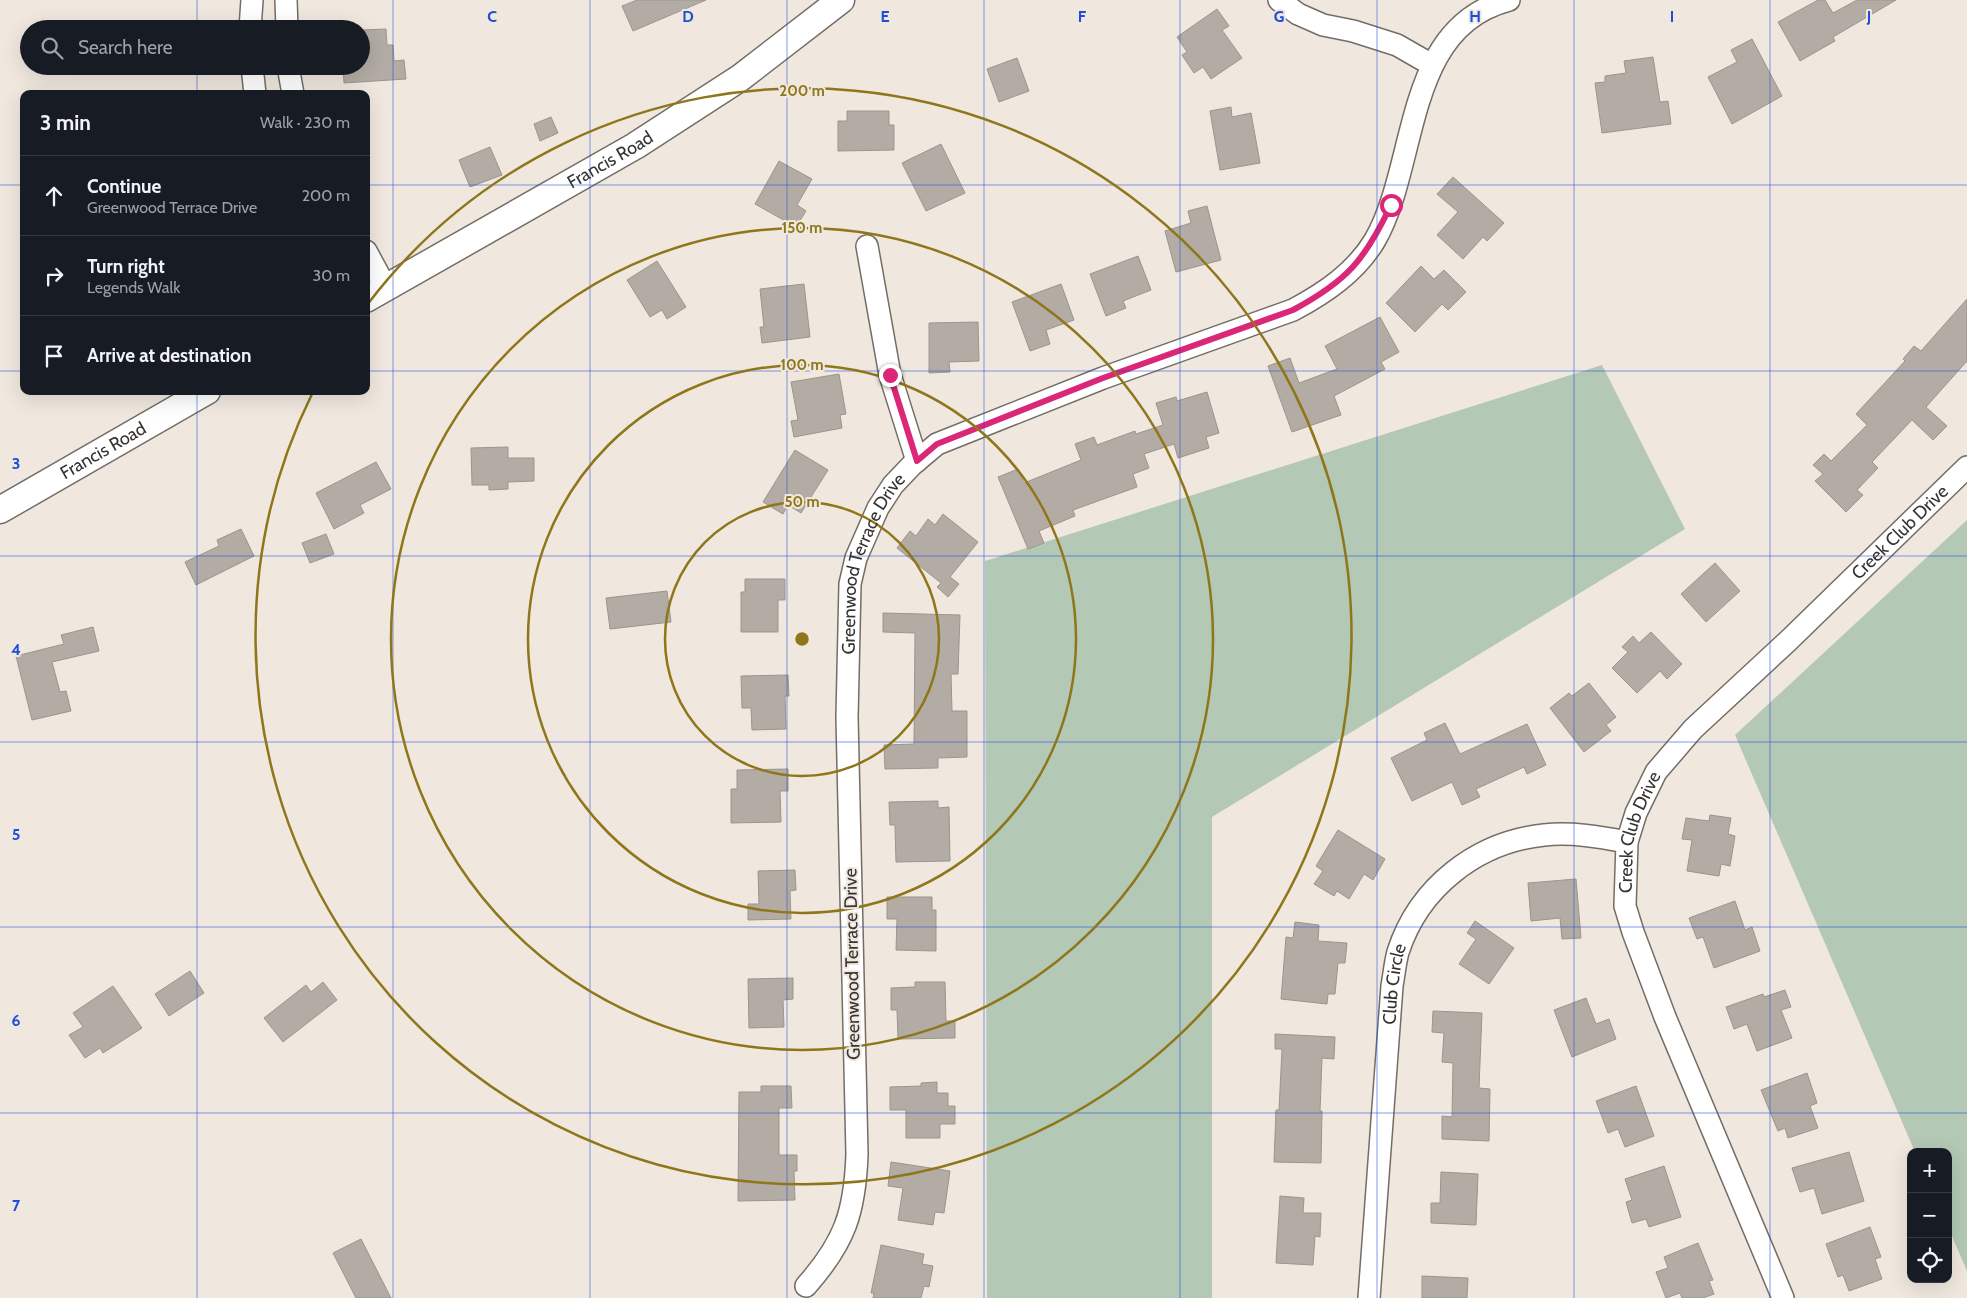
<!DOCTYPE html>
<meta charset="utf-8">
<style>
body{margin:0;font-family:Cabin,sans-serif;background:#242831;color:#f1f3f6}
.controls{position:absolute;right:15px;bottom:15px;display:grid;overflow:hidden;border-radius:10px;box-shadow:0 5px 20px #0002}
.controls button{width:45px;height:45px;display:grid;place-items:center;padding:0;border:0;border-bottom:1px solid #363941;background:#171b24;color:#f1f3f6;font:25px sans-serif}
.stop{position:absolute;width:15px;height:15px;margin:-11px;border:4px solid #db2777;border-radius:50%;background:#fff}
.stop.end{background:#db2777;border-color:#fff;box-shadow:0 1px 5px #0008}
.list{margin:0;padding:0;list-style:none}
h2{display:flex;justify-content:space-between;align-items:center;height:65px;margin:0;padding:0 20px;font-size:21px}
h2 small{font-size:16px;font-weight:400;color:#9ea1a6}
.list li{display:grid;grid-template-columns:32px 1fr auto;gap:15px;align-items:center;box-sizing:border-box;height:80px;padding:0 20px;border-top:1px solid #363941}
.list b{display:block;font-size:19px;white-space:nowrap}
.list p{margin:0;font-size:16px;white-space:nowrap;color:#9ea1a6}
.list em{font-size:16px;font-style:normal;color:#9ea1a6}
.icon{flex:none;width:28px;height:28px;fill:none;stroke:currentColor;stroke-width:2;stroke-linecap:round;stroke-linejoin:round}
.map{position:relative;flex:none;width:1967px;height:1298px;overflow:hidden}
.search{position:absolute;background:#171b24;box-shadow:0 5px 20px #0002;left:20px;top:20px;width:350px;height:55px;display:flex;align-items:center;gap:12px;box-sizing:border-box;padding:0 18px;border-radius:28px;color:#9ea1a6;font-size:19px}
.panel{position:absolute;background:#171b24;box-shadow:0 5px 20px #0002;left:20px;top:90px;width:350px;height:305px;border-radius:10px}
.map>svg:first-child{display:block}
.green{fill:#b3c8b5}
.building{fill:#b3aca4;stroke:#9c958d}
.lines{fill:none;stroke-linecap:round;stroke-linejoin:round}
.minor-casing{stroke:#746d66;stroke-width:24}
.tertiary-casing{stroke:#746d66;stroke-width:29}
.minor{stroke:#fff;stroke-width:21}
.tertiary{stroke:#fff;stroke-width:26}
.route{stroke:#db2777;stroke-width:6}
.grid{fill:none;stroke:#1d4ed8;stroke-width:1;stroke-opacity:0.55}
.ring{fill:none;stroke:#8f761b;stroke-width:2.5}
.labels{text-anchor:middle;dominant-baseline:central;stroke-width:4;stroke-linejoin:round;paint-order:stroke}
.street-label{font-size:18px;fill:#363330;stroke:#f0e8df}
.grid-label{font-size:16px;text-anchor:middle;font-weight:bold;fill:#1d4ed8;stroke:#f0e8df;stroke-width:4;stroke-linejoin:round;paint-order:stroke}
.centre{fill:#8f761b;stroke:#f0e8df;stroke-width:2.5}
.ring-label{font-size:15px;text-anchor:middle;font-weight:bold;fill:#8f761b;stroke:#f0e8df;stroke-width:4;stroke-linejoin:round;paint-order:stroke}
</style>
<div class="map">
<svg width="1967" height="1298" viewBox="0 0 1967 1298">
<rect width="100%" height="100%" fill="#f0e8df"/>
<g class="green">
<polygon points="1602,365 1685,529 1212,817 1212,1298 987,1298 985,561"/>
<polygon points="1967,520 1967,1271 1948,1227 1948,1152 1915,1152 1735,735"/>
</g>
<g class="building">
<polygon points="637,0 706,0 633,31 622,6"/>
<polygon points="1818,0 1825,0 1833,13 1857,0 1896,0 1833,37 1835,41 1800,61 1778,22"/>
<polygon points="1217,9 1229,26 1222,30 1242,58 1211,79 1203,67 1194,73 1182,55 1187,52 1177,37"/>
<polygon points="386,29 387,45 393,45 394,61 404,60 406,79 344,83 343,66 361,66 361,30"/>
<polygon points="1752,39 1782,96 1732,124 1708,77 1737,62 1731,50"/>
<polygon points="1653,57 1660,102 1668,101 1671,124 1602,133 1595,83 1605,82 1605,76 1626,73 1624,61"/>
<polygon points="1017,58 1029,91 999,102 987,69"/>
<polygon points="1231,107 1232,117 1251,113 1260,163 1220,170 1210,111"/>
<polygon points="847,111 889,111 889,125 894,125 894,150 838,151 838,121 847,121"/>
<polygon points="551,117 558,133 540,141 534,124"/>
<polygon points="941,144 965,193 926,211 902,163"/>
<polygon points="490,147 502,175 470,187 459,160"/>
<polygon points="779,161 812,179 797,205 806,211 796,227 755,204"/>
<polygon points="1453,177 1504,223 1487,241 1483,237 1463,259 1437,235 1458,212 1437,194"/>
<polygon points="1207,206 1221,260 1176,272 1165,231 1191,223 1188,211"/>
<polygon points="1138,256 1151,290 1123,301 1126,308 1106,316 1090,274"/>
<polygon points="657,261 686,307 667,319 662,310 650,317 627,280"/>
<polygon points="1421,266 1434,279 1444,270 1466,292 1448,310 1442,304 1415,332 1386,303"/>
<polygon points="804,284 810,337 762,343 760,327 764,327 760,289"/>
<polygon points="1061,284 1074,320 1046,330 1050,344 1030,351 1012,302"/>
<polygon points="1967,299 1967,361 1926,407 1947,426 1933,440 1912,420 1872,462 1878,468 1857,490 1863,495 1846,512 1815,481 1823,474 1813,465 1824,454 1831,461 1867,425 1856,414 1905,361 1903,359 1914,346 1921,351"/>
<polygon points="1380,317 1399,352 1381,362 1385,369 1334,396 1341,415 1292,432 1268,366 1290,358 1299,383 1337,369 1325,346"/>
<polygon points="978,322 979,361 949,362 950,372 929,373 929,323"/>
<polygon points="839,374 846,414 840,415 842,428 794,437 791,421 798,420 791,382"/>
<polygon points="1207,392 1219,433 1206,437 1209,448 1178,458 1174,444 1144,454 1149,468 1133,474 1137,487 1073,510 1075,516 1039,531 1044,543 1028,549 998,477 1018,469 1024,483 1081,460 1075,444 1094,437 1097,445 1135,431 1136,434 1163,425 1156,403 1176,397 1177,401"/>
<polygon points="508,447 508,458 534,458 534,481 508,482 508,489 489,490 489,485 472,485 471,448"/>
<polygon points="795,450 828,470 801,513 788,505 783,514 763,502"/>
<polygon points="376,462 391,489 360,505 364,513 334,529 316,493"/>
<polygon points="943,514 978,542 950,577 959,584 948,597 937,587 941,583 897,548 910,531 916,536 928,519 935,525"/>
<polygon points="241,529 254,556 196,585 185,562 219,546 217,540"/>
<polygon points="326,534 334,554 310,563 302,543"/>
<polygon points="1715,563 1740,591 1706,622 1681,594"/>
<polygon points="745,579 785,579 785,600 778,600 778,632 741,632 741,592 745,592"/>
<polygon points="667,591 671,622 610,629 606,598"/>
<polygon points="883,613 960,615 958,674 951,674 952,711 967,711 967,757 938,758 938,768 885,769 884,745 914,744 915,633 883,632"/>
<polygon points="93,627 99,651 52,662 60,692 66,691 71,711 32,720 16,656 64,644 61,635"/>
<polygon points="1651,632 1682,664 1667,679 1660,671 1637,693 1612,668 1628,652 1622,647 1633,636 1639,643"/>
<polygon points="788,675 789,696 785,696 786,729 752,730 751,708 742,708 741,676"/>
<polygon points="1589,683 1616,717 1606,725 1611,731 1584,752 1550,708 1569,693 1572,696"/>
<polygon points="1445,723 1460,754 1527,724 1546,765 1527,774 1524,767 1476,789 1480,797 1462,805 1452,782 1412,801 1391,758 1427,740 1424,733"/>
<polygon points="788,769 788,791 780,791 781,822 731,823 731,789 737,789 737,770"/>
<polygon points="938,801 938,808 949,807 950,861 896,862 895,825 890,825 889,802"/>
<polygon points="1710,815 1731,818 1728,834 1735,836 1730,866 1721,864 1719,876 1687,871 1692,840 1682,839 1686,818 1709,821"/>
<polygon points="1338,830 1385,859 1373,880 1364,874 1349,899 1337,891 1334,896 1314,884 1323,871 1316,866"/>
<polygon points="795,870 796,890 790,891 791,919 748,920 748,904 759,904 758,871"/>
<polygon points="1576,879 1581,938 1562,939 1560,918 1531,921 1528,883"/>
<polygon points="887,897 932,897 932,910 936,910 936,951 896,950 897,919 887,919"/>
<polygon points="1735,901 1745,930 1752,927 1760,951 1714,968 1703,937 1697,939 1689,918"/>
<polygon points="1475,921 1514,948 1489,984 1459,964 1476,939 1467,933"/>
<polygon points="1295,922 1319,925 1318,941 1347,943 1345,963 1338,963 1335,994 1328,994 1327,1004 1281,999 1286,937 1293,938"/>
<polygon points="190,971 204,993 169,1016 155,994"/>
<polygon points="793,978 793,999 783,1000 784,1027 749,1028 748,979"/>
<polygon points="323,982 337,1000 283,1042 264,1018 306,985 311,992"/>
<polygon points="915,982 945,982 946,1021 955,1021 955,1038 898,1039 897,1010 891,1010 891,988 915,987"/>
<polygon points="113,986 142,1028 103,1053 100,1048 85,1058 69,1035 83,1027 73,1013"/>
<polygon points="1785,990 1791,1007 1781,1010 1792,1038 1757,1051 1747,1024 1734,1029 1726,1007 1763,994 1764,997"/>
<polygon points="1586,998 1596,1024 1609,1019 1616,1039 1572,1057 1554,1010"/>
<polygon points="1433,1011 1482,1013 1479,1088 1490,1089 1489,1141 1442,1139 1442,1116 1452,1117 1453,1063 1442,1062 1444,1033 1432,1032"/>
<polygon points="1275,1034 1335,1037 1334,1059 1322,1058 1320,1111 1322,1111 1321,1163 1274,1162 1276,1110 1279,1110 1282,1049 1275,1049"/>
<polygon points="1807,1073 1817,1103 1810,1106 1818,1128 1788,1138 1785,1128 1778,1131 1761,1090"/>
<polygon points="937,1082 937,1093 948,1093 948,1106 955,1106 955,1124 940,1124 940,1138 906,1138 906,1110 890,1110 890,1087 921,1086 921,1083"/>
<polygon points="761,1086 791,1086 792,1108 779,1108 779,1155 797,1155 797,1171 794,1171 795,1200 738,1201 739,1092 761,1092"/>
<polygon points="1636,1086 1654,1136 1625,1147 1618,1129 1608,1133 1596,1101"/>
<polygon points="1849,1152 1864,1201 1822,1214 1814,1188 1800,1192 1792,1168"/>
<polygon points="891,1162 950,1171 944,1213 935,1212 933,1225 898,1220 903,1188 888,1186"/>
<polygon points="1664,1166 1681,1217 1649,1227 1646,1219 1632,1223 1626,1202 1632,1200 1625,1179"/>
<polygon points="1441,1172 1478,1174 1476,1225 1431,1223 1431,1203 1440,1203"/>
<polygon points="1280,1196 1304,1198 1303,1213 1321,1213 1320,1237 1315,1236 1313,1265 1276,1263"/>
<polygon points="1870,1227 1881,1257 1875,1259 1882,1279 1849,1291 1843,1275 1838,1277 1826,1244"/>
<polygon points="361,1239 391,1298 356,1298 333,1253"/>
<polygon points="1698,1243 1713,1280 1709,1281 1714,1294 1703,1298 1682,1298 1680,1293 1666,1298 1656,1272 1668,1268 1664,1257"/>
<polygon points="881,1245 924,1254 922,1264 933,1266 929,1287 924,1286 921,1298 873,1298 874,1293 871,1293"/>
<polygon points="1422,1276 1468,1278 1467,1298 1422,1298"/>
</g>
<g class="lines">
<defs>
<g id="minor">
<polyline points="286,0 287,29"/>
<polyline points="1279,0 1298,14 1323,25 1353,31 1397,45 1432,65"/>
<polyline points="250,29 252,0"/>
<polyline points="252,66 255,94"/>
<polyline points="288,66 293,94"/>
<polyline points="867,246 890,375 917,461"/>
<polyline points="366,251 386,288"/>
<path id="s1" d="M806,1286C845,1242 855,1212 857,1154L847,717L850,584L856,558L878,508L893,485L912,465L937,444L1103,378L1293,310C1325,293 1356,272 1375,240C1419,163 1403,27 1509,0"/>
<path id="s2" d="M1369,1298L1392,986C1394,975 1395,963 1398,952C1419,887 1477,842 1544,835C1572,832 1600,837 1627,842"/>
<path id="s3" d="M1783,1298L1665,1017L1633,932L1625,906L1627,842L1636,813L1656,772L1693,729L1788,641L1967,467"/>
</g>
<g id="tertiary">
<path id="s4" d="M366,299L635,146L740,78L841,0"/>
<path id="s5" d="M0,510L207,391"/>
</g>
</defs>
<use href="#minor" class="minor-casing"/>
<use href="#tertiary" class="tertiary-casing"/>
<use href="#minor" class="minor"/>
<use href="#tertiary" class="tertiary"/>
</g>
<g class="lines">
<path class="route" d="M890,375L917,461L937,444L1103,378L1293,310C1347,281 1365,260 1391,205"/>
</g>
<path class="grid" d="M197,0V29M393,0V1298M590,0V1298M787,0V1298M984,0V1298M1180,0V1298M1377,0V1298M1574,0V1298M1770,0V1298M197,66V94M0,185H24M366,185H1967M0,371H24M366,371H1967M197,391V1298M0,556H1967M0,742H1967M0,927H1967M0,1113H1967"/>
<g class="ring">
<circle cx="802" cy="639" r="137"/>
<circle cx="802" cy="639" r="274"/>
<circle cx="802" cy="639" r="411"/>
<path d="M367 305A548 548 0 1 1 312 394"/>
</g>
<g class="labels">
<g class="street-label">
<text stroke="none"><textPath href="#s4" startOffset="281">Francis Road</textPath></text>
<text stroke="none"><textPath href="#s5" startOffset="119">Francis Road</textPath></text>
<text stroke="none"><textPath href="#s3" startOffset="905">Creek Club Drive</textPath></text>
<text stroke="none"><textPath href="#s1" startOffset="741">Greenwood Terrace Drive</textPath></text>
<text stroke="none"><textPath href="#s3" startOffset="499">Creek Club Drive</textPath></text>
<text transform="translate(852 964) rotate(-91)">Greenwood Terrace Drive</text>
<text stroke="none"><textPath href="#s2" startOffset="315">Club Circle</textPath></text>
</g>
</g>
<g class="grid-label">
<text x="492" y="22">C</text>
<text x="688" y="22">D</text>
<text x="885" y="22">E</text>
<text x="1082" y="22">F</text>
<text x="1279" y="22">G</text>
<text x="1475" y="22">H</text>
<text x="1672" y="22">I</text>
<text x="1869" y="22">J</text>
<text x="16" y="469">3</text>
<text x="16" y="655">4</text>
<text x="16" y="840">5</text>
<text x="16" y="1026">6</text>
<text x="16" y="1211">7</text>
</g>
<circle cx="802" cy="639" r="8" class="centre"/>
<g class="ring-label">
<text x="802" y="96">200 m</text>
<text x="802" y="233">150 m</text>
<text x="802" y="370">100 m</text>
<text x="802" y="507">50 m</text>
</g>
</svg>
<div class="controls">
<button>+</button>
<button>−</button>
<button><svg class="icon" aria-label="locate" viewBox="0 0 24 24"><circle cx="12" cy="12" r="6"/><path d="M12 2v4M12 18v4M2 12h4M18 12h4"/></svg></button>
</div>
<div class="stop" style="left:1391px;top:205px"></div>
<div class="stop end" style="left:890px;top:375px"></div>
<div class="search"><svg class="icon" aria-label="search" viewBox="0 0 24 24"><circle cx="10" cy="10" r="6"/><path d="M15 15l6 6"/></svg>Search here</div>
<section class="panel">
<h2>3 min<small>Walk · 230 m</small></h2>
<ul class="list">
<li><svg class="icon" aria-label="ahead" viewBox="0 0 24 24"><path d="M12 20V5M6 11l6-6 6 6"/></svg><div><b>Continue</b><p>Greenwood Terrace Drive</p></div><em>200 m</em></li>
<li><svg class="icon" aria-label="right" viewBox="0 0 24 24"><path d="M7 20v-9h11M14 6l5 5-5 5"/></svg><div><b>Turn right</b><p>Legends Walk</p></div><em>30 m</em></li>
<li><svg class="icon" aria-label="arrive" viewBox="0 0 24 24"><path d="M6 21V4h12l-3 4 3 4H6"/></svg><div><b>Arrive at destination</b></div></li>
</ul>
</section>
</div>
